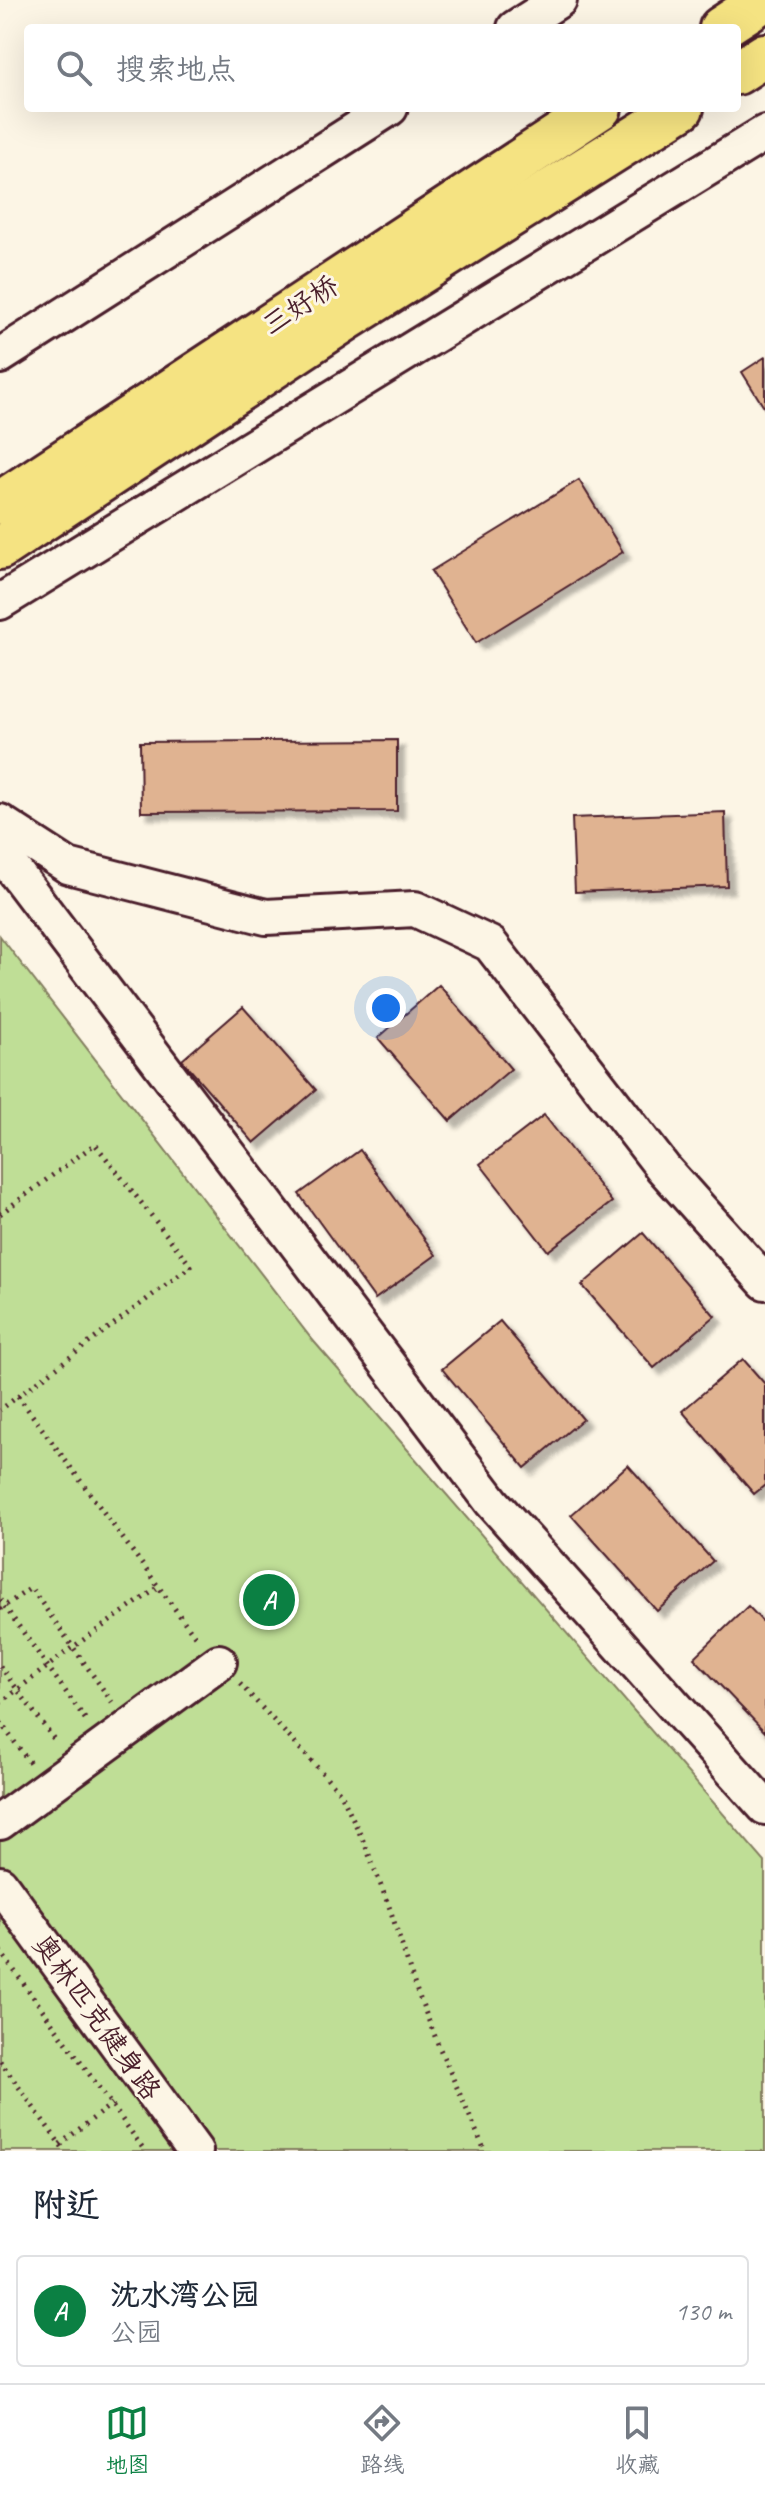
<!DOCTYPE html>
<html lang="zh">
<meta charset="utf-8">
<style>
body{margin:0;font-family:Caveat,"LXGW WenKai TC",sans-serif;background:#f6f6f7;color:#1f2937}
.you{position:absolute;left:386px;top:1008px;width:28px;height:28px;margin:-20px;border:6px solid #fff;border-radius:50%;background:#1a73e8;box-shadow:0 0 0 12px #1a73e833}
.badge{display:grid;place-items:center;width:52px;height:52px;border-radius:50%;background:#0b8043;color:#fff;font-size:26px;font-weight:700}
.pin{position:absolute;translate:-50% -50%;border:4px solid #fff;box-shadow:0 2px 8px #0006}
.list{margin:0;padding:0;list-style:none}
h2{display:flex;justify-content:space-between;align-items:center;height:104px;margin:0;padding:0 32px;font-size:34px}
h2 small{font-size:26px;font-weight:400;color:#747a83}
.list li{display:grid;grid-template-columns:52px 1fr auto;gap:24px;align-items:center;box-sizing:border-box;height:112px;margin:0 16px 16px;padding:0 16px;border:2px solid #e0e1e3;border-radius:8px}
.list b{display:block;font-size:30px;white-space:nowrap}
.list p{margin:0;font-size:26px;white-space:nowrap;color:#747a83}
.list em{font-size:26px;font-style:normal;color:#747a83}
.icon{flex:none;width:44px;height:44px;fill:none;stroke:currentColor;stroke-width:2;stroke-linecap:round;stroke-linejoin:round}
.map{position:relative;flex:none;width:765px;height:2151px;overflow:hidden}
.search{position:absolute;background:#fff;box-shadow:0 8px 32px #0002;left:24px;right:24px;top:24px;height:88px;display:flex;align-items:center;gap:20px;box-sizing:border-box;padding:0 28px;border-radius:8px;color:#747a83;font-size:30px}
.sheet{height:232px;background:#fff}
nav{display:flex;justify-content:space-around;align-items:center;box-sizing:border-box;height:112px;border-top:2px solid #e0e1e3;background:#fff;font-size:22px;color:#747a83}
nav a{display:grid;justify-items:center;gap:4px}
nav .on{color:#0b8043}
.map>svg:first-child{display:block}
.green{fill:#bfde96;stroke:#847e60;stroke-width:2}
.building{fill:#e0b391;stroke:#4a1f2b;stroke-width:2;filter:url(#shadow)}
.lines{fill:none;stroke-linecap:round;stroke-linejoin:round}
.minor-casing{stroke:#4a1f2b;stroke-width:40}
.major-casing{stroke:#4a1f2b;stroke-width:48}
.path{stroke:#4a1f2b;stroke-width:5;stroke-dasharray:2 6;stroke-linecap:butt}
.minor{stroke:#fcf5e5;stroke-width:34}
.major{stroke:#f5e382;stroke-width:42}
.labels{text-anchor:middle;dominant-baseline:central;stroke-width:6;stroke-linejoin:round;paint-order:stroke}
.street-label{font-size:28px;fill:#4a1f2b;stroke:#fcf5e5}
</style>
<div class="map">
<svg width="765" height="2151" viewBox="0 0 765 2151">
<defs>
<filter id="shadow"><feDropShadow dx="7" dy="7" stdDeviation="2" flood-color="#0004"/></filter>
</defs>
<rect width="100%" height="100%" fill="#fcf5e5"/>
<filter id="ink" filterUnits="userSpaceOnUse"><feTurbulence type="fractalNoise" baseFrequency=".0125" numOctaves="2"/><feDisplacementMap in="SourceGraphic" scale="16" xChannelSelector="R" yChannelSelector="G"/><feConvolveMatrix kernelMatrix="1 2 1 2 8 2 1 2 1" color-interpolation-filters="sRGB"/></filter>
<g filter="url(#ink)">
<polygon class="green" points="0,936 310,1337 765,1862 765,2151 0,2151"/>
<g class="building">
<polygon points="765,357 765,409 742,372"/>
<polygon points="579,480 623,552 476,643 431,571"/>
<polygon points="397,740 397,811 141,812 140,742"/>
<polygon points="725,812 727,886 575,892 572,818"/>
<polygon points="439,985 511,1069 450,1121 378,1038"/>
<polygon points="243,1007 316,1090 254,1143 182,1060"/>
<polygon points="544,1115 612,1202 548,1251 480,1164"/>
<polygon points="360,1150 436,1255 375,1299 299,1194"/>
<polygon points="643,1233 715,1316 654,1368 582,1285"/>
<polygon points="500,1321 583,1419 525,1468 442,1369"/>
<polygon points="743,1359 765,1384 765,1485 754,1494 682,1411"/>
<polygon points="628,1465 713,1561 657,1611 571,1515"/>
<polygon points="748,1606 765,1624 765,1732 694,1658"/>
</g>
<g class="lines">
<defs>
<g id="minor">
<polyline points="515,28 559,0"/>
<polyline points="0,356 390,108"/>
<polyline points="0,602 765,133"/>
<polyline points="0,822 68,866 266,917 415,909 490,944 663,1168 765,1282"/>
<polyline points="0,852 492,1502 765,1807"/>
<polyline points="0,1822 219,1662"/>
<polyline points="0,1884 195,2151"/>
</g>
<g id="major">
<polyline points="721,28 764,0"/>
<polyline points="737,73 765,55"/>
<polyline points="0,503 600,108"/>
<polyline points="0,548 345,320 682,108"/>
</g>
</defs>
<use href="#minor" class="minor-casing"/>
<use href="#major" class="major-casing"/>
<g class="path">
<polyline points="0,1214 95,1144 191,1266 0,1410"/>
<polyline points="18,1396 197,1639"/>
<polyline points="0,1600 86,1720"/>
<polyline points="0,1609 31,1588 112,1702"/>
<polyline points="0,1666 56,1742"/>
<polyline points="240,1684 341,1793 366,1847 390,1909 415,1986 440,2049 485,2151"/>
<polyline points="0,1703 73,1647 159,1587"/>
<polyline points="0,1722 30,1763"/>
<polyline points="0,1951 145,2151"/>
<polyline points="0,2061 65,2151"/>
<polyline points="60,2144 113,2103"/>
</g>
<use href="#minor" class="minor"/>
<use href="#major" class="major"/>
</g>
</g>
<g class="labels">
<g class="street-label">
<text transform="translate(300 305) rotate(-33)">三好桥</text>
<text transform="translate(97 2017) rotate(54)">奥林匹克健身路</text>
</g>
</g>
</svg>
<div class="you"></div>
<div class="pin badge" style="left:269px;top:1600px">A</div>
<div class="search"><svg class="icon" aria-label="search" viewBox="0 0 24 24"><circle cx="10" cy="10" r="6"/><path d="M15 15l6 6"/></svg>搜索地点</div>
</div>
<section class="sheet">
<h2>附近<small></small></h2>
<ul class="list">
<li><span class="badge">A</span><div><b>沈水湾公园</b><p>公园</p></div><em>130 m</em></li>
</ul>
</section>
<nav>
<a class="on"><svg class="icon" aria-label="map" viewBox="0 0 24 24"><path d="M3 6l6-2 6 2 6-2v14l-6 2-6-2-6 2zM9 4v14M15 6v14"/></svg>地图</a>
<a><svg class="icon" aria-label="directions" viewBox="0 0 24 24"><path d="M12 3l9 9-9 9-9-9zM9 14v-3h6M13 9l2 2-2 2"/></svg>路线</a>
<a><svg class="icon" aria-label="saved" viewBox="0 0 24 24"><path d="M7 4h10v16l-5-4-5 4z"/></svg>收藏</a>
</nav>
